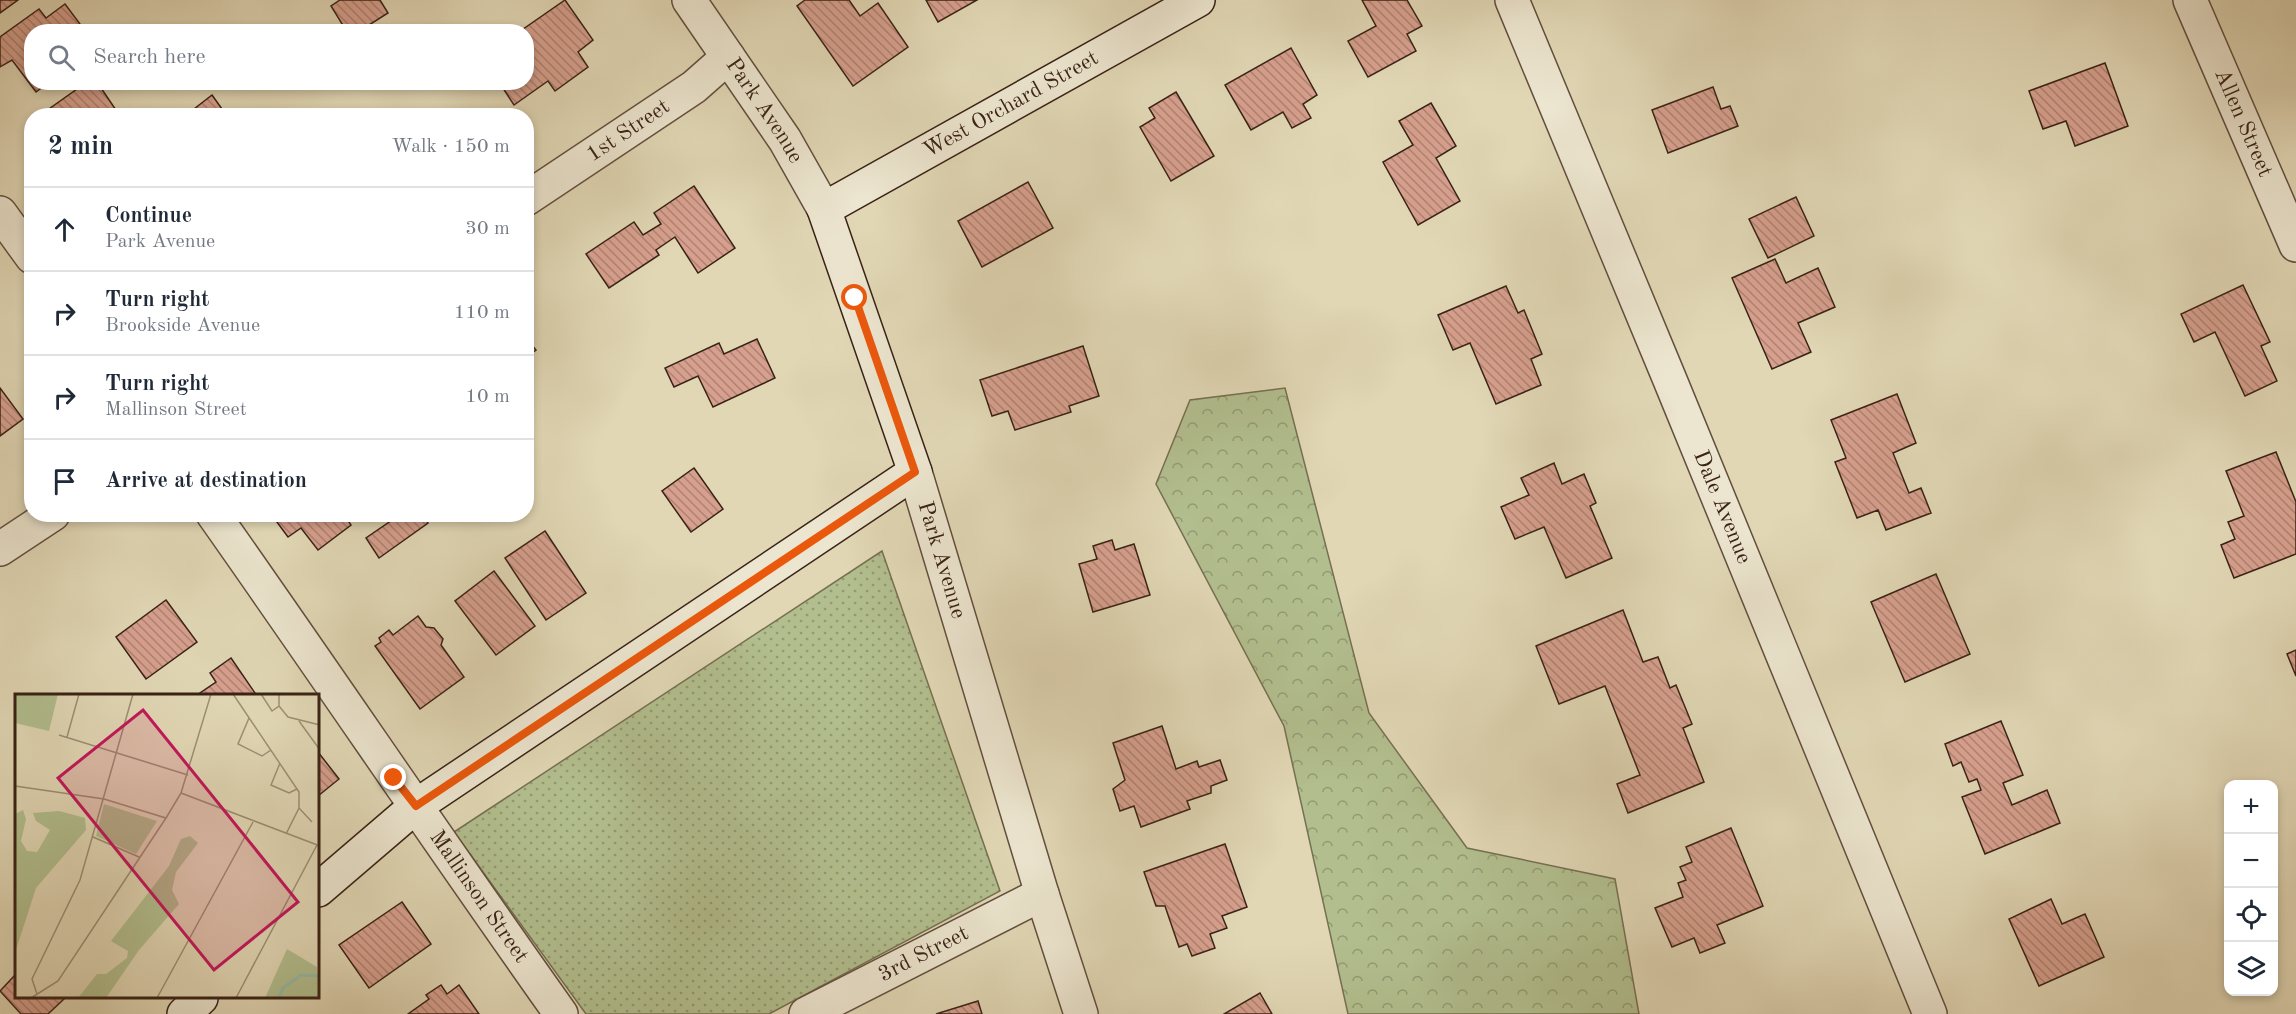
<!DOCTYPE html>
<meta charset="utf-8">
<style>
body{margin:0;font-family:"Old Standard TT",serif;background:#f6f6f7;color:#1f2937}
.controls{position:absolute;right:18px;bottom:18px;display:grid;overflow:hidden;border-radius:12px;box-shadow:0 3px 9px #0003}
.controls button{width:54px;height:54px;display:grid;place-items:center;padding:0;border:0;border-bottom:2px solid #e0e1e3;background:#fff;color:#1f2937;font:30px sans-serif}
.stop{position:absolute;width:18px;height:18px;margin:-14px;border:4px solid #ea580c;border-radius:50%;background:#fff}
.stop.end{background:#ea580c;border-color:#fff;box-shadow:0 2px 6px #0008}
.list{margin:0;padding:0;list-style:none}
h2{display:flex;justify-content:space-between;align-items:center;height:78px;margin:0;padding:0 24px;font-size:26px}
h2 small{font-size:20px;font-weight:400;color:#747a83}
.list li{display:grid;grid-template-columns:39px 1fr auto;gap:18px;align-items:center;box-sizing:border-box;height:84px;padding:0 24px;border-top:2px solid #e0e1e3}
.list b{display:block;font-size:22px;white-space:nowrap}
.list p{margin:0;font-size:20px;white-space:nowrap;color:#747a83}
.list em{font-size:20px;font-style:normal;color:#747a83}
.icon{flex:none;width:33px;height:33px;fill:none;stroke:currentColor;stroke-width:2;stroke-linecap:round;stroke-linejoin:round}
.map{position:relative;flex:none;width:2296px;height:1014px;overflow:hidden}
.search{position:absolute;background:#fff;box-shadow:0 3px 9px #0003;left:24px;top:24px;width:510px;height:66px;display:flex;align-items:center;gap:15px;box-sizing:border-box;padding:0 21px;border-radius:24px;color:#747a83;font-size:22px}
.panel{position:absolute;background:#fff;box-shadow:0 3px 9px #0003;left:24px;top:108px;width:510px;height:414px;border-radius:24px}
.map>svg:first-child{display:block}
.forest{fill:url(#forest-crowns);stroke:#767052;stroke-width:1.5}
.park{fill:url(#park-dots);stroke:#767052;stroke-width:1.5}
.building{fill:url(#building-back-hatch);stroke:#392216;stroke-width:1.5}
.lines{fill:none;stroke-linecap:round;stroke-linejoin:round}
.minor-casing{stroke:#634f3e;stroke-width:36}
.secondary-casing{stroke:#392216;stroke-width:36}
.minor{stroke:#ece5cf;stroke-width:33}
.secondary{stroke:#ece5cf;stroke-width:33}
.route{stroke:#ea580c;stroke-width:8}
.labels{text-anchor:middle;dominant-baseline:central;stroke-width:4.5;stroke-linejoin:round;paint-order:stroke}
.street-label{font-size:22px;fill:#392216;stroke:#ece5cf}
.inset-river{fill:none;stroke:#95baa8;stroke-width:3}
.inset-road{fill:none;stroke:#9e8f75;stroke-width:1.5}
.view{fill:#c2185b;fill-opacity:0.15;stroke:#c2185b;stroke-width:3}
.inset-edge{fill:none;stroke:#392216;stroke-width:3}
</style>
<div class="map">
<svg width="2296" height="1014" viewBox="0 0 2296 1014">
<defs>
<pattern id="forest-crowns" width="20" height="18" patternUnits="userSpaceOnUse" patternTransform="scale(1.5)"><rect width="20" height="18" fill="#b2be8e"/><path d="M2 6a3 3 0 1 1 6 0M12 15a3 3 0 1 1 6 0" fill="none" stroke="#929a73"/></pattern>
<pattern id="park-dots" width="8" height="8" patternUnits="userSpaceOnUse" patternTransform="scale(1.5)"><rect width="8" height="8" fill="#b2be8e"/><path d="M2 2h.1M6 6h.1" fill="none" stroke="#929a73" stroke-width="1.8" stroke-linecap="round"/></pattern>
<pattern id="building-back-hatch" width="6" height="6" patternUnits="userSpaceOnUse" patternTransform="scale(1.5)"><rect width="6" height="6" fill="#d7a08e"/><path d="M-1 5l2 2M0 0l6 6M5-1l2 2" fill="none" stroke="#af8273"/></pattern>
</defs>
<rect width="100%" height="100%" fill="#e1d7b5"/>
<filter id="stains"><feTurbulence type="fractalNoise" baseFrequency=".00333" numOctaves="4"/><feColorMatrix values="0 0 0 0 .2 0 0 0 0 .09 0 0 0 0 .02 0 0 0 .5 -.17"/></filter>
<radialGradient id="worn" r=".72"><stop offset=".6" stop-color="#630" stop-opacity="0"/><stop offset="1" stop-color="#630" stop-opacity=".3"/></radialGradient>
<polygon class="forest" points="1285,388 1369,713 1467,848 1615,879 1639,1014 1348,1014 1284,726 1156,484 1190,400"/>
<polygon class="park" points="882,551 1000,891 769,1014 586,1014 454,832"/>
<g class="building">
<polygon points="0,0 18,0 0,13"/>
<polygon points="340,0 380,0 388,13 358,32 347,32 331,6"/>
<polygon points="565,0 593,40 578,52 588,67 555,91 548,81 514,105 499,82 526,82 526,32 519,32"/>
<polygon points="805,0 849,0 860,16 878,3 908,47 853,86 797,6"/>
<polygon points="926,0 977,0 938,22"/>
<polygon points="1362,0 1407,0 1422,26 1407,34 1416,51 1368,77 1348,41 1376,26"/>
<polygon points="65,4 83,28 78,32 32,32 32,82 49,82 36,92 12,60 0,67 0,37 39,9 46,18"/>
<polygon points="1291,48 1317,95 1303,104 1311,118 1292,128 1283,112 1251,130 1225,85"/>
<polygon points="2105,63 2128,126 2075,146 2066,121 2043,129 2029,91"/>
<polygon points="87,82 97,82 120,116 39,116"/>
<polygon points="1713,87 1721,109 1730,106 1738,126 1668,153 1652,110"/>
<polygon points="1176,92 1214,156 1171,181 1140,127 1155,118 1149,108"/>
<polygon points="212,95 227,116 185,116"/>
<polygon points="1431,103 1456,146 1436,158 1460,201 1418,225 1383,162 1413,145 1399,121"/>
<polygon points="1028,182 1053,228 982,267 958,221"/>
<polygon points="694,186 735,248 698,273 675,237 656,250 659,255 609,288 586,254 634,222 643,235 661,224 654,213"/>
<polygon points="1796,197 1814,236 1768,258 1749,219"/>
<polygon points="1775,259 1786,283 1818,268 1835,307 1798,323 1811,352 1772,369 1732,278"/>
<polygon points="2243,285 2270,342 2261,346 2277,381 2245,396 2215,332 2194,342 2181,314"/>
<polygon points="1506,286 1518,313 1524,310 1542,354 1531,359 1541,385 1496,404 1470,343 1453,350 1438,315"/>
<polygon points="526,338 536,350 526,357"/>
<polygon points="757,339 775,378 713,407 698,376 674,387 665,368 719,343 724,354"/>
<polygon points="1083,346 1099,396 1069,406 1071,412 1015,430 1008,411 992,416 980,380"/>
<polygon points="0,388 23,419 0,436"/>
<polygon points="1897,394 1916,443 1893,453 1909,493 1921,488 1931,513 1886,530 1878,510 1857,518 1835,462 1846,458 1831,420"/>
<polygon points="2276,452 2296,502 2296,554 2234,578 2221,545 2235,539 2228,522 2244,516 2226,471"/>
<polygon points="1554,463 1562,484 1584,474 1596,503 1590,506 1612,558 1566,578 1544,527 1515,539 1501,507 1529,495 1521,478"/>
<polygon points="694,468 723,509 691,532 662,491"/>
<polygon points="271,514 344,514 351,525 318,550 301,528 288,537"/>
<polygon points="401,514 422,514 428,523 379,558 366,538"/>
<polygon points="545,531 586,593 546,620 505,558"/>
<polygon points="1112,540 1115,550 1134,544 1150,595 1093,612 1079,564 1097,559 1093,546"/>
<polygon points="494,571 535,626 496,655 455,601"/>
<polygon points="1936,574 1970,654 1905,682 1871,602"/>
<polygon points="166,600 197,642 146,679 116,637"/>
<polygon points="1623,610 1643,662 1658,657 1670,688 1676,685 1692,724 1683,728 1704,782 1628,813 1617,784 1640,775 1605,686 1559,704 1536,646"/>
<polygon points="418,616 426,627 434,628 443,639 441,645 464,677 420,709 375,646 381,642 379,638 389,630 393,635"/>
<polygon points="2296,650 2296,676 2287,654"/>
<polygon points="231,658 257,696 202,696 200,693 216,682 210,673"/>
<polygon points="2001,721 2023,775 2003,783 2012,805 2047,790 2060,823 1985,854 1962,797 1981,790 1977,779 1969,782 1961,762 1953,766 1945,744"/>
<polygon points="1162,726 1176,769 1197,761 1199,767 1220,760 1227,780 1211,786 1211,793 1187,801 1190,809 1141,827 1134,806 1120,811 1113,789 1125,780 1113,743"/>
<polygon points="318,752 339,779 318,796"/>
<polygon points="1731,828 1763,906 1717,925 1725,943 1700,953 1694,938 1672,947 1655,908 1683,897 1678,883 1686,880 1680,867 1692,862 1686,847"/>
<polygon points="1225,844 1247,907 1222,916 1227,928 1210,934 1215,948 1192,956 1187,944 1179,947 1165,906 1156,906 1144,872"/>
<polygon points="2051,899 2062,924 2085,914 2104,957 2039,986 2009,919"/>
<polygon points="402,902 431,944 369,988 339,945"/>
<polygon points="16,974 16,998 65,998 48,1014 21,1014 0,991"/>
<polygon points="441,985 447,994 459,985 479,1014 408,1014 429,999 426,995"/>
<polygon points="1260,993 1272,1014 1224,1014"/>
<polygon points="978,1001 982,1014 936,1014"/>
</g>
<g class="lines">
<defs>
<g id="minor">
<path id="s1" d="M689,0L785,140L824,209"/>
<path id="s2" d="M1512,0L1670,380L1930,1014"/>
<path id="s3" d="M2190,0L2296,245"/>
<path id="s4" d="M526,199L694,87L728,57"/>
<polyline points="0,213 32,257"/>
<path id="s5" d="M915,472L1042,894L1081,1014"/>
<path id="s6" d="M213,514C330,680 443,848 561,1014"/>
<polyline points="0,549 53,514"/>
<path id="s7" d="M806,1014L1042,894"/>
</g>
<g id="secondary">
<path id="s8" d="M318,890L416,806L915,472L824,209L1198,0"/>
<polyline points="184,1014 201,998"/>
</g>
</defs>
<use href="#minor" class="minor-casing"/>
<use href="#secondary" class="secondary-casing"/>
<use href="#minor" class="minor"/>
<use href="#secondary" class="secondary"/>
</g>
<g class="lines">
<polyline class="route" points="394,778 416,806 915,472 855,298"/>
</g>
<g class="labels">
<g class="street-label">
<text stroke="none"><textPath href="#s8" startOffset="1222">West Orchard Street</textPath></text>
<text stroke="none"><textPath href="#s1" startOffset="134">Park Avenue</textPath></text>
<text stroke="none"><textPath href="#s3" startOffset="134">Allen Street</textPath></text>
<text stroke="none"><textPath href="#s4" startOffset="123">1st Street</textPath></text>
<text stroke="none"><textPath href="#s2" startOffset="549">Dale Avenue</textPath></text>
<text stroke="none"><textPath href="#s5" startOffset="92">Park Avenue</textPath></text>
<text stroke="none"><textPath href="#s6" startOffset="466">Mallinson Street</textPath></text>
<text stroke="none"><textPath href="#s7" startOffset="132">3rd Street</textPath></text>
</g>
</g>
<g transform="translate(15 694)">
<rect width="304" height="304" fill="#e1d7b5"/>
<path d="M8,116L11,125L6,147L12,157L22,158L35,136L21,127L18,119L44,117L70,124L71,136L21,194L0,259V120ZM175,142L183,149L161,178L157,196L164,210L124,256L91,304H63L82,280H91L112,264L113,257L96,247L154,172L166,145ZM272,255L302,273L304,304H250Z" fill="#b2be8e"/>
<path d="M0,0H43L34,37L0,29ZM89,110L142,127L121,160L81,142Z" fill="#b2be8e"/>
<path class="inset-river" d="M264,304L268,294L286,281L305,282"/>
<path class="inset-road" d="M218,0L284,98V114L271,140M246,0L257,17L264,12V0M264,12L273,23L305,31M234,24L223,50L247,62L256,56M284,27L305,56M44,41L173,81M52,43L64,0M265,69L256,91L274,99L282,95M0,92L89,105L151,124L166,99L305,152M166,99L196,0M284,114L297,128M78,143L124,163M22,300L17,285L65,186L118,0M16,304L43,287L151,124M142,304L238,128M221,304L302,151"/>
<path class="view" d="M128,16L283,208L199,276L43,84Z"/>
<rect width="304" height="304" class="inset-edge"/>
</g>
<rect width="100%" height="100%" filter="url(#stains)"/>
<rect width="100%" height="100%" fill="url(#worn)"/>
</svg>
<div class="controls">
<button>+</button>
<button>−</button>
<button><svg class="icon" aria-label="locate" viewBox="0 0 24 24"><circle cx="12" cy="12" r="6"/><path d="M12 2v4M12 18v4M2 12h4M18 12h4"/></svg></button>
<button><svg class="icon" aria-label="layers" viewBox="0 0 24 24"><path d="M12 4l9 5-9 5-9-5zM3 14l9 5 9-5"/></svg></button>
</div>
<div class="stop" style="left:855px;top:298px"></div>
<div class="stop end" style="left:394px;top:778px"></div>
<div class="search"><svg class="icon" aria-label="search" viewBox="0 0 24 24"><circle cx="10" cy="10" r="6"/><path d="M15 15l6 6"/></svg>Search here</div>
<section class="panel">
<h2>2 min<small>Walk · 150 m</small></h2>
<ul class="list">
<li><svg class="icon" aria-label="ahead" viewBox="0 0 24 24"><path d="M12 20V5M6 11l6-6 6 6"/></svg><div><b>Continue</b><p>Park Avenue</p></div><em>30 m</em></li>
<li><svg class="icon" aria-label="right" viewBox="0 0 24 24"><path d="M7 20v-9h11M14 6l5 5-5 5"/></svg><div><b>Turn right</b><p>Brookside Avenue</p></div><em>110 m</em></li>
<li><svg class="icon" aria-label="right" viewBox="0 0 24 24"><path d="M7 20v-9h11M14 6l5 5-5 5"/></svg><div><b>Turn right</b><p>Mallinson Street</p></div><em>10 m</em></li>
<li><svg class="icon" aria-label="arrive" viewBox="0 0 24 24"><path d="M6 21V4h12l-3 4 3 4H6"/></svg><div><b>Arrive at destination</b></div></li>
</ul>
</section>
</div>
